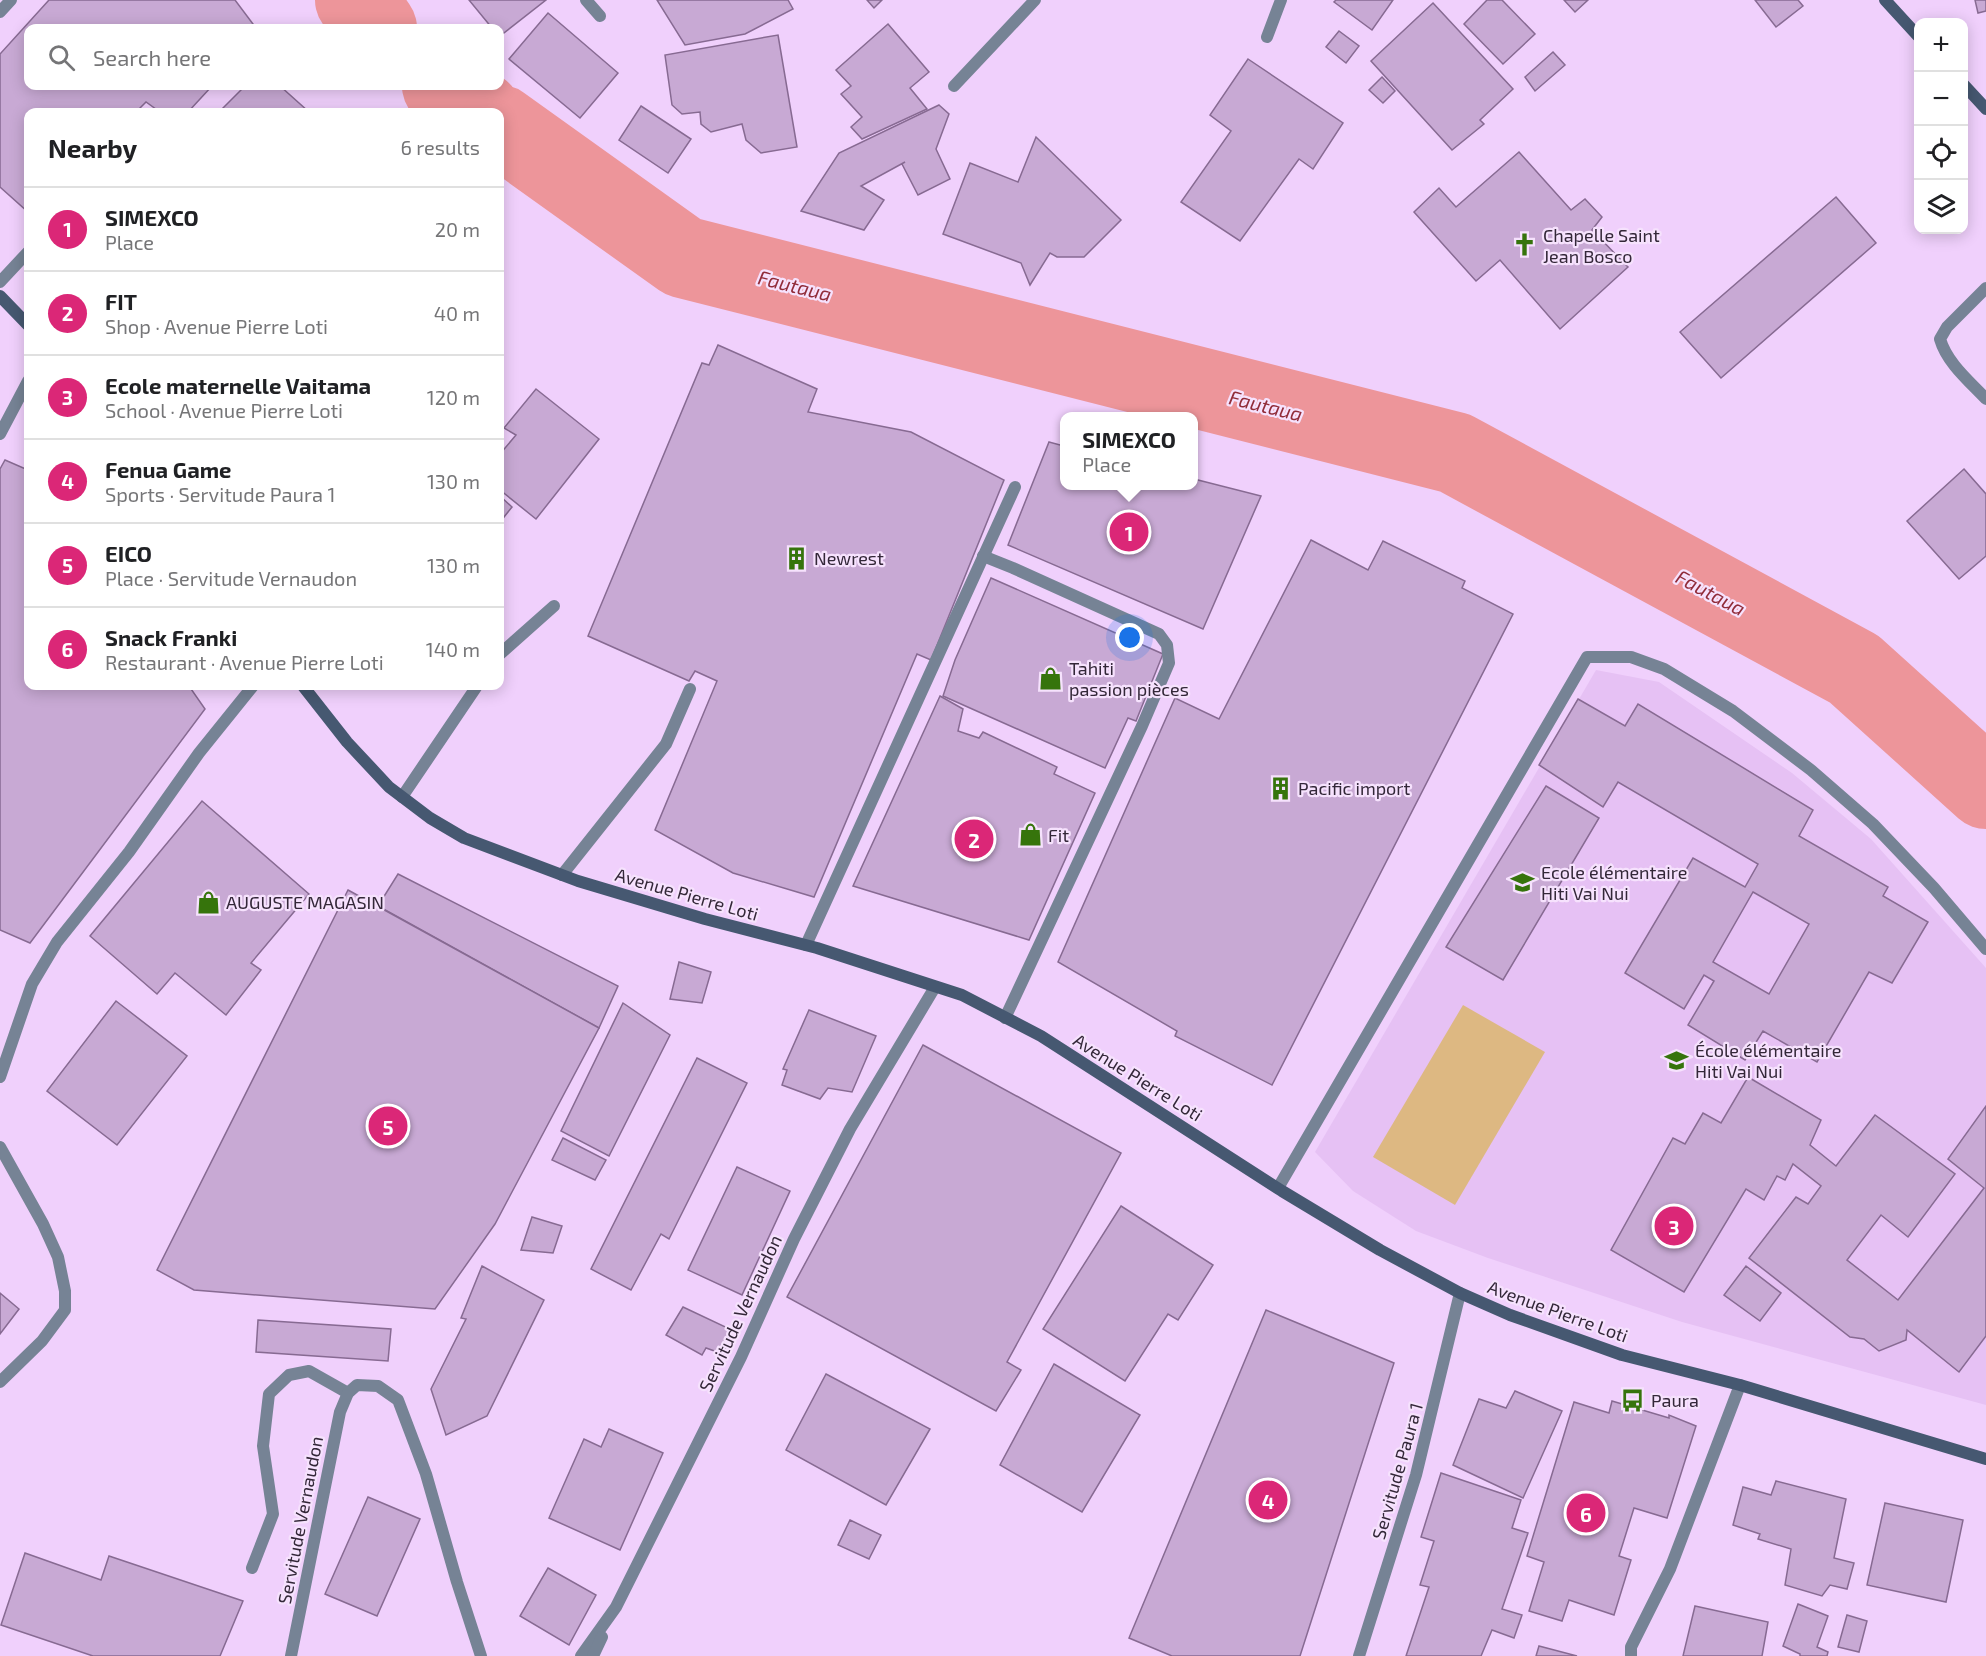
<!DOCTYPE html>
<meta charset="utf-8">
<style>
body{margin:0;font-family:"Exo 2",sans-serif;background:#f2f2f2;color:#202124}
.controls{position:absolute;right:18px;top:18px;display:grid;overflow:hidden;border-radius:12px;box-shadow:0 3px 15px #0003}
.controls button{width:54px;height:54px;display:grid;place-items:center;padding:0;border:0;border-bottom:2px solid #e0e0e0;background:#fff;color:#202124;font:30px sans-serif}
.you{position:absolute;left:1130px;top:638px;width:21px;height:21px;margin:-15px;border:4px solid #fff;border-radius:50%;background:#1a73e8;box-shadow:0 0 0 9px #1a73e833}
.badge{display:grid;place-items:center;width:39px;height:39px;border-radius:50%;background:#db2777;color:#fff;font-size:20px;font-weight:700}
.pin{position:absolute;translate:-50% -50%;border:3px solid #fff;box-shadow:0 2px 6px #0006}
.popup{position:absolute;left:1060px;top:412px;width:138px;height:78px;box-sizing:border-box;display:grid;place-content:center;border-radius:12px;background:#fff;filter:drop-shadow(0 2px 4px #0005);font-size:20px;white-space:nowrap;color:#757577}
.popup b{font-size:22px;color:#202124}
.popup::after{content:'';position:absolute;left:50%;top:100%;margin-left:-12px;border:12px solid transparent;border-top-color:#fff}
.list{margin:0;padding:0;list-style:none}
h2{display:flex;justify-content:space-between;align-items:center;height:78px;margin:0;padding:0 24px;font-size:26px}
h2 small{font-size:20px;font-weight:400;color:#757577}
.list li{display:grid;grid-template-columns:39px 1fr auto;gap:18px;align-items:center;box-sizing:border-box;height:84px;padding:0 24px;border-top:2px solid #e0e0e0}
.list b{display:block;font-size:22px;white-space:nowrap}
.list p{margin:0;font-size:20px;white-space:nowrap;color:#757577}
.list em{font-size:20px;font-style:normal;color:#757577}
.icon{flex:none;width:33px;height:33px;fill:none;stroke:currentColor;stroke-width:2;stroke-linecap:round;stroke-linejoin:round}
.map{position:relative;flex:none;width:1986px;height:1656px;overflow:hidden}
.search{position:absolute;background:#fff;box-shadow:0 3px 15px #0003;left:24px;top:24px;width:480px;height:66px;display:flex;align-items:center;gap:15px;box-sizing:border-box;padding:0 21px;border-radius:12px;color:#757577;font-size:22px}
.panel{position:absolute;background:#fff;box-shadow:0 3px 15px #0003;left:24px;top:108px;width:480px;height:582px;border-radius:12px}
.map>svg:first-child{display:block}
.built{fill:#e6c1f4}
.pitch{fill:#ddb882}
.lines{fill:none;stroke-linecap:round;stroke-linejoin:round}
.river{stroke:#ed959a;stroke-width:82}
.building{fill:#c8a9d4;stroke:#876a92;stroke-width:1.5;fill-rule:evenodd}
.lane{stroke:#768395;stroke-width:12}
.street{stroke:#768395;stroke-width:12}
.secondary{stroke:#465871;stroke-width:12}
.labels{text-anchor:middle;dominant-baseline:central;stroke-width:4.5;stroke-linejoin:round;paint-order:stroke}
.poi-label{font-size:18px;fill:#332738;stroke:#f6e2fd;text-anchor:start}
.street-label{font-size:18px;fill:#332738;stroke:#f6e2fd}
.water-label{font-size:20px;font-style:italic;fill:#912c3a;stroke:#f6e2fd}
</style>
<div class="map">
<svg width="1986" height="1656" viewBox="0 0 1986 1656">
<rect width="100%" height="100%" fill="#f0d0fc"/>
<polygon class="built" points="1596,670 1659,682 1792,773 1871,839 1986,968 1986,1405 1682,1322 1488,1258 1416,1231 1353,1191 1315,1152"/>
<polygon class="pitch" points="1463,1005 1545,1052 1455,1205 1373,1157"/>
<g class="lines">
<g class="river">
<polyline points="356,0 376,28"/>
<polyline points="443,86 480,112"/>
<polyline points="500,126 683,257 1455,453 1854,669 1986,788"/>
</g>
</g>
<g class="building">
<polygon points="49,0 235,0 256,28 28,28 28,86 212,86 188,112 160,112 146,102 136,112 28,112 28,212 0,187 0,54"/>
<polygon points="469,0 546,0 500,36 500,28 492,28"/>
<polygon points="657,0 788,0 793,9 745,34 685,45"/>
<polygon points="867,0 882,0 874,8"/>
<polygon points="1336,0 1393,0 1372,30 1334,2"/>
<polygon points="1487,0 1502,0 1535,34 1503,64 1464,24"/>
<polygon points="1564,0 1588,0 1575,12"/>
<polygon points="1755,0 1798,0 1803,6 1776,27"/>
<polygon points="1975,0 1986,0 1986,11 1978,13"/>
<polygon points="1433,3 1513,89 1480,120 1484,124 1452,150 1371,61"/>
<polygon points="548,13 618,73 580,118 509,59"/>
<polygon points="888,24 929,72 910,88 927,109 862,139 851,127 862,117 841,94 851,86 836,70"/>
<polygon points="1339,31 1359,46 1346,63 1326,47"/>
<polygon points="778,35 797,147 761,153 746,140 742,124 711,132 701,124 700,112 682,114 672,105 665,55"/>
<polygon points="1553,52 1565,65 1535,91 1525,77"/>
<polygon points="1248,59 1343,123 1313,169 1299,159 1240,241 1181,202 1231,131 1210,115"/>
<polygon points="1382,77 1395,91 1383,103 1369,90"/>
<polygon points="245,86 280,86 309,112 219,112"/>
<polygon points="939,105 949,114 936,149 950,179 918,195 902,164 905,162 861,186 884,200 864,230 801,211 839,153"/>
<polygon points="641,106 691,139 668,173 619,140"/>
<polygon points="1036,137 1121,220 1084,257 1057,257 1050,253 1030,285 1021,263 943,234 970,163 1018,182"/>
<polygon points="1519,152 1571,210 1585,199 1602,217 1592,230 1628,267 1560,329 1500,260 1476,281 1414,212 1439,188 1456,207"/>
<polygon points="1836,197 1876,243 1721,378 1680,332"/>
<polygon points="718,345 817,389 808,412 911,432 1004,480 931,660 917,654 814,897 733,873 655,830 717,681 695,671 689,681 588,636 702,363 709,365"/>
<polygon points="536,389 599,439 536,519 500,490 500,454 516,435 504,428"/>
<polygon points="1049,442 1064,446 1064,486 1194,486 1194,479 1261,496 1203,629 1008,545"/>
<polygon points="5,460 28,470 28,686 189,686 205,709 30,943 0,930 0,469"/>
<polygon points="1964,469 1986,494 1986,556 1959,579 1907,521"/>
<polygon points="500,496 512,507 500,522"/>
<polygon points="1311,540 1368,570 1383,541 1465,581 1462,588 1513,614 1272,1085 1175,1036 1177,1031 1058,962 1175,698 1219,719"/>
<polygon points="991,578 1163,654 1136,721 1128,718 1105,768 943,696 955,660"/>
<polygon points="940,696 963,709 958,731 979,738 983,732 1057,767 1054,774 1095,793 1029,940 853,886"/>
<path d="M1578,699L1625,726L1638,704L1813,810L1799,836L1888,887L1883,896L1928,922L1892,983L1869,972L1817,1062L1763,1031L1745,1060L1688,1025L1714,981L1704,975L1684,1009L1625,973L1693,858L1745,887L1758,864L1618,782L1603,807L1539,765ZM1753,892L1809,924L1769,994L1713,962Z"/>
<polygon points="1546,786 1599,818 1503,980 1446,947"/>
<polygon points="202,801 309,894 251,963 261,970 226,1015 175,973 157,994 90,936"/>
<polygon points="398,874 618,986 599,1028 378,906"/>
<polygon points="348,890 599,1028 495,1224 435,1309 194,1290 157,1270"/>
<polygon points="679,962 711,972 702,1003 670,999"/>
<polygon points="116,1001 187,1056 117,1145 47,1091"/>
<polygon points="623,1003 670,1035 609,1156 561,1131"/>
<polygon points="809,1010 876,1036 852,1092 828,1088 820,1099 782,1085 787,1070 783,1069"/>
<polygon points="923,1045 1121,1153 1007,1362 1021,1370 996,1411 787,1297"/>
<polygon points="697,1058 747,1083 669,1239 661,1234 631,1290 591,1269"/>
<polygon points="1748,1077 1821,1120 1810,1145 1836,1166 1875,1115 1955,1174 1908,1237 1881,1215 1847,1260 1898,1300 1984,1188 1948,1159 1986,1106 1986,1336 1959,1372 1907,1330 1906,1340 1879,1351 1864,1339 1850,1337 1749,1258 1796,1197 1808,1204 1821,1186 1793,1164 1785,1180 1777,1176 1764,1200 1746,1189 1684,1292 1611,1250 1673,1138 1685,1144 1703,1113 1721,1123"/>
<polygon points="563,1138 606,1160 595,1180 552,1160"/>
<polygon points="737,1167 790,1191 742,1295 688,1270"/>
<polygon points="1121,1206 1213,1265 1178,1320 1168,1314 1125,1381 1043,1329"/>
<polygon points="532,1217 562,1226 553,1253 521,1250"/>
<polygon points="482,1266 544,1300 487,1416 446,1435 431,1389 466,1319 461,1318"/>
<polygon points="1746,1266 1781,1293 1760,1321 1724,1295"/>
<polygon points="0,1293 19,1309 0,1334"/>
<polygon points="683,1307 734,1331 723,1354 706,1348 702,1355 666,1335"/>
<polygon points="1266,1310 1394,1363 1300,1656 1172,1656 1129,1638"/>
<polygon points="258,1320 391,1329 388,1361 256,1352"/>
<polygon points="1054,1364 1140,1415 1082,1512 1000,1465"/>
<polygon points="826,1374 930,1429 886,1505 786,1450"/>
<polygon points="1515,1391 1562,1411 1523,1498 1453,1465 1479,1399 1506,1408"/>
<polygon points="1612,1401 1669,1418 1669,1415 1696,1426 1667,1518 1634,1508 1619,1556 1631,1560 1614,1615 1569,1600 1562,1621 1529,1611 1544,1562 1527,1556 1574,1402 1609,1413"/>
<polygon points="609,1429 663,1453 620,1550 549,1518 584,1439 601,1447"/>
<polygon points="1441,1473 1521,1500 1512,1528 1528,1533 1502,1609 1522,1615 1514,1638 1492,1630 1481,1656 1406,1656 1429,1587 1420,1585 1434,1541 1421,1537"/>
<polygon points="1776,1481 1846,1499 1834,1558 1854,1563 1847,1589 1830,1585 1822,1596 1785,1585 1791,1549 1758,1539 1760,1534 1733,1525 1743,1487 1771,1495"/>
<polygon points="368,1497 420,1519 377,1616 325,1594"/>
<polygon points="1885,1503 1963,1520 1946,1602 1867,1585"/>
<polygon points="850,1520 881,1535 869,1559 838,1545"/>
<polygon points="25,1553 101,1580 109,1556 243,1601 220,1656 93,1656 1,1625"/>
<polygon points="548,1568 596,1595 569,1645 520,1616"/>
<polygon points="1798,1604 1828,1616 1817,1647 1828,1652 1827,1656 1800,1656 1800,1654 1783,1646"/>
<polygon points="1695,1606 1768,1622 1762,1656 1683,1656"/>
<polygon points="1847,1615 1867,1621 1859,1652 1838,1647"/>
<polygon points="1539,1646 1577,1656 1536,1656"/>
</g>
<g class="lines">
<path class="lane" d="M1986,288L1947,327L1940,339C1947,363 1969,381 1986,399"/>
<g class="street">
<polyline points="586,0 600,16"/>
<polyline points="0,12 11,0"/>
<polyline points="1267,37 1281,0"/>
<polyline points="954,86 1035,0"/>
<polyline points="0,282 28,252"/>
<polyline points="0,434 28,381"/>
<polyline points="983,556 1013,568 1159,634 1167,645 1169,663 1142,726 1005,1018"/>
<polyline points="500,654 554,606"/>
<polyline points="402,797 477,686"/>
<polyline points="562,875 666,744 690,689"/>
<polyline points="806,945 1015,487"/>
<polyline points="0,1077 32,984 57,942 129,852 199,753 253,686"/>
<polyline points="0,1147 43,1224 58,1257 65,1291 65,1310 42,1341 0,1382"/>
<polyline points="1278,1188 1587,657 1631,657 1664,669 1733,711 1811,770 1873,824 1934,888 1986,949"/>
<polyline points="252,1568 273,1514 263,1446 269,1394 289,1375 309,1371 348,1393"/>
<polyline points="291,1656 340,1412 348,1393 357,1385 378,1386 398,1400 426,1474 457,1582 481,1656"/>
<polyline points="581,1656 616,1607 741,1357 794,1239 850,1129 935,987"/>
<polyline points="593,1656 602,1637"/>
<polyline points="1359,1656 1416,1475 1460,1293"/>
<polyline points="1631,1656 1631,1647 1670,1569 1740,1385"/>
</g>
<g class="secondary">
<polyline points="1885,0 1918,36"/>
<polyline points="1964,85 1986,109"/>
<polyline points="0,296 28,325"/>
<polyline points="303,686 347,742 389,787 430,818 464,838 578,881 705,919 817,948 962,995 1041,1036 1282,1191 1380,1250 1460,1293 1510,1315 1622,1355 1740,1385 1986,1459"/>
</g>
</g>
<defs>
<symbol id="church-bare" viewBox="-9 -9 18 18"><path d="M-1.2-6h2.4v3.5h3.3v2.4h-3.3V6h-2.4V-.1h-3.3v-2.4h3.3Z" fill="#36740c" stroke="#f6e2fd" stroke-width="2.5" paint-order="stroke"/></symbol>
<symbol id="building-bare" viewBox="-9 -9 18 18"><path d="M-4-6H4V6H1V3H-1V6H-4ZM-2.5-4.3h1.7v1.8h-1.7ZM.8-4.3h1.7v1.8H.8ZM-2.5-1h1.7V.8h-1.7ZM.8-1h1.7V.8H.8Z" fill="#36740c" stroke="#f6e2fd" stroke-width="2.5" paint-order="stroke"/></symbol>
<symbol id="shop-bare" viewBox="-9 -9 18 18"><path d="M-5-2.5h2.3a2.7 3.5 0 0 1 5.4 0H5L5.5 6h-11ZM-1.5-2.5h3a1.5 2.3 0 0 0-3 0Z" fill="#36740c" stroke="#f6e2fd" stroke-width="2.5" paint-order="stroke"/></symbol>
<symbol id="school-bare" viewBox="-9 -9 18 18"><path d="M0-5L7-2L0 1L-7-2ZM-4 1L0 2.5L4 1V4Q0 6-4 4Z" fill="#36740c" stroke="#f6e2fd" stroke-width="2.5" paint-order="stroke"/></symbol>
<symbol id="bus-bare" viewBox="-9 -9 18 18"><path d="M-5-6H5V4H4V6H2V4H-2V6H-4V4H-5ZM-3.5-4V0h7V-4ZM-3.5 1.2v1.5H-2V1.2ZM2 1.2v1.5H3.5V1.2Z" fill="#36740c" stroke="#f6e2fd" stroke-width="2.5" paint-order="stroke"/></symbol>
</defs>
<g fill-rule="evenodd">
<use href="#church-bare" x="1508" y="228" width="33" height="33"/>
<use href="#building-bare" x="780" y="542" width="33" height="33"/>
<use href="#shop-bare" x="1034" y="662" width="33" height="33"/>
<use href="#building-bare" x="1264" y="772" width="33" height="33"/>
<use href="#shop-bare" x="1014" y="818" width="33" height="33"/>
<use href="#school-bare" x="1506" y="866" width="33" height="33"/>
<use href="#shop-bare" x="192" y="886" width="33" height="33"/>
<use href="#school-bare" x="1660" y="1044" width="33" height="33"/>
<use href="#bus-bare" x="1616" y="1384" width="33" height="33"/>
</g>
<g class="labels">
<g class="poi-label">
<text x="1543" y="235">Chapelle Saint<tspan x="1543" dy="21">Jean Bosco</tspan></text>
<text x="814" y="558">Newrest</text>
<text x="1069" y="668">Tahiti<tspan x="1069" dy="21">passion pièces</tspan></text>
<text x="1298" y="788">Pacific import</text>
<text x="1048" y="835">Fit</text>
<text x="1541" y="872">Ecole élémentaire<tspan x="1541" dy="21">Hiti Vai Nui</tspan></text>
<text x="226" y="902">AUGUSTE MAGASIN</text>
<text x="1695" y="1050">École élémentaire<tspan x="1695" dy="21">Hiti Vai Nui</tspan></text>
<text x="1651" y="1400">Paura</text>
</g>
<g class="street-label">
<text transform="translate(687 894) rotate(16)">Avenue Pierre Loti</text>
<text transform="translate(1138 1077) rotate(32)">Avenue Pierre Loti</text>
<text transform="translate(1558 1311) rotate(20)">Avenue Pierre Loti</text>
<text transform="translate(740 1313) rotate(-65)">Servitude Vernaudon</text>
<text transform="translate(1397 1471) rotate(-74)">Servitude Paura 1</text>
<text transform="translate(300 1520) rotate(-79)">Servitude Vernaudon</text>
</g>
<g class="water-label">
<text transform="translate(795 285) rotate(14)">Fautaua</text>
<text transform="translate(1266 405) rotate(14)">Fautaua</text>
<text transform="translate(1711 592) rotate(28)">Fautaua</text>
</g>
</g>
</svg>
<div class="controls">
<button>+</button>
<button>−</button>
<button><svg class="icon" aria-label="locate" viewBox="0 0 24 24"><circle cx="12" cy="12" r="6"/><path d="M12 2v4M12 18v4M2 12h4M18 12h4"/></svg></button>
<button><svg class="icon" aria-label="layers" viewBox="0 0 24 24"><path d="M12 4l9 5-9 5-9-5zM3 14l9 5 9-5"/></svg></button>
</div>
<div class="you"></div>
<div class="pin badge" style="left:1129px;top:532px">1</div>
<div class="popup"><b>SIMEXCO</b>Place</div>
<div class="pin badge" style="left:974px;top:839px">2</div>
<div class="pin badge" style="left:1674px;top:1226px">3</div>
<div class="pin badge" style="left:1268px;top:1500px">4</div>
<div class="pin badge" style="left:388px;top:1126px">5</div>
<div class="pin badge" style="left:1586px;top:1513px">6</div>
<div class="search"><svg class="icon" aria-label="search" viewBox="0 0 24 24"><circle cx="10" cy="10" r="6"/><path d="M15 15l6 6"/></svg>Search here</div>
<section class="panel">
<h2>Nearby<small>6 results</small></h2>
<ul class="list">
<li><span class="badge">1</span><div><b>SIMEXCO</b><p>Place</p></div><em>20 m</em></li>
<li><span class="badge">2</span><div><b>FIT</b><p>Shop · Avenue Pierre Loti</p></div><em>40 m</em></li>
<li><span class="badge">3</span><div><b>Ecole maternelle Vaitama</b><p>School · Avenue Pierre Loti</p></div><em>120 m</em></li>
<li><span class="badge">4</span><div><b>Fenua Game</b><p>Sports · Servitude Paura 1</p></div><em>130 m</em></li>
<li><span class="badge">5</span><div><b>EICO</b><p>Place · Servitude Vernaudon</p></div><em>130 m</em></li>
<li><span class="badge">6</span><div><b>Snack Franki</b><p>Restaurant · Avenue Pierre Loti</p></div><em>140 m</em></li>
</ul>
</section>
</div>
